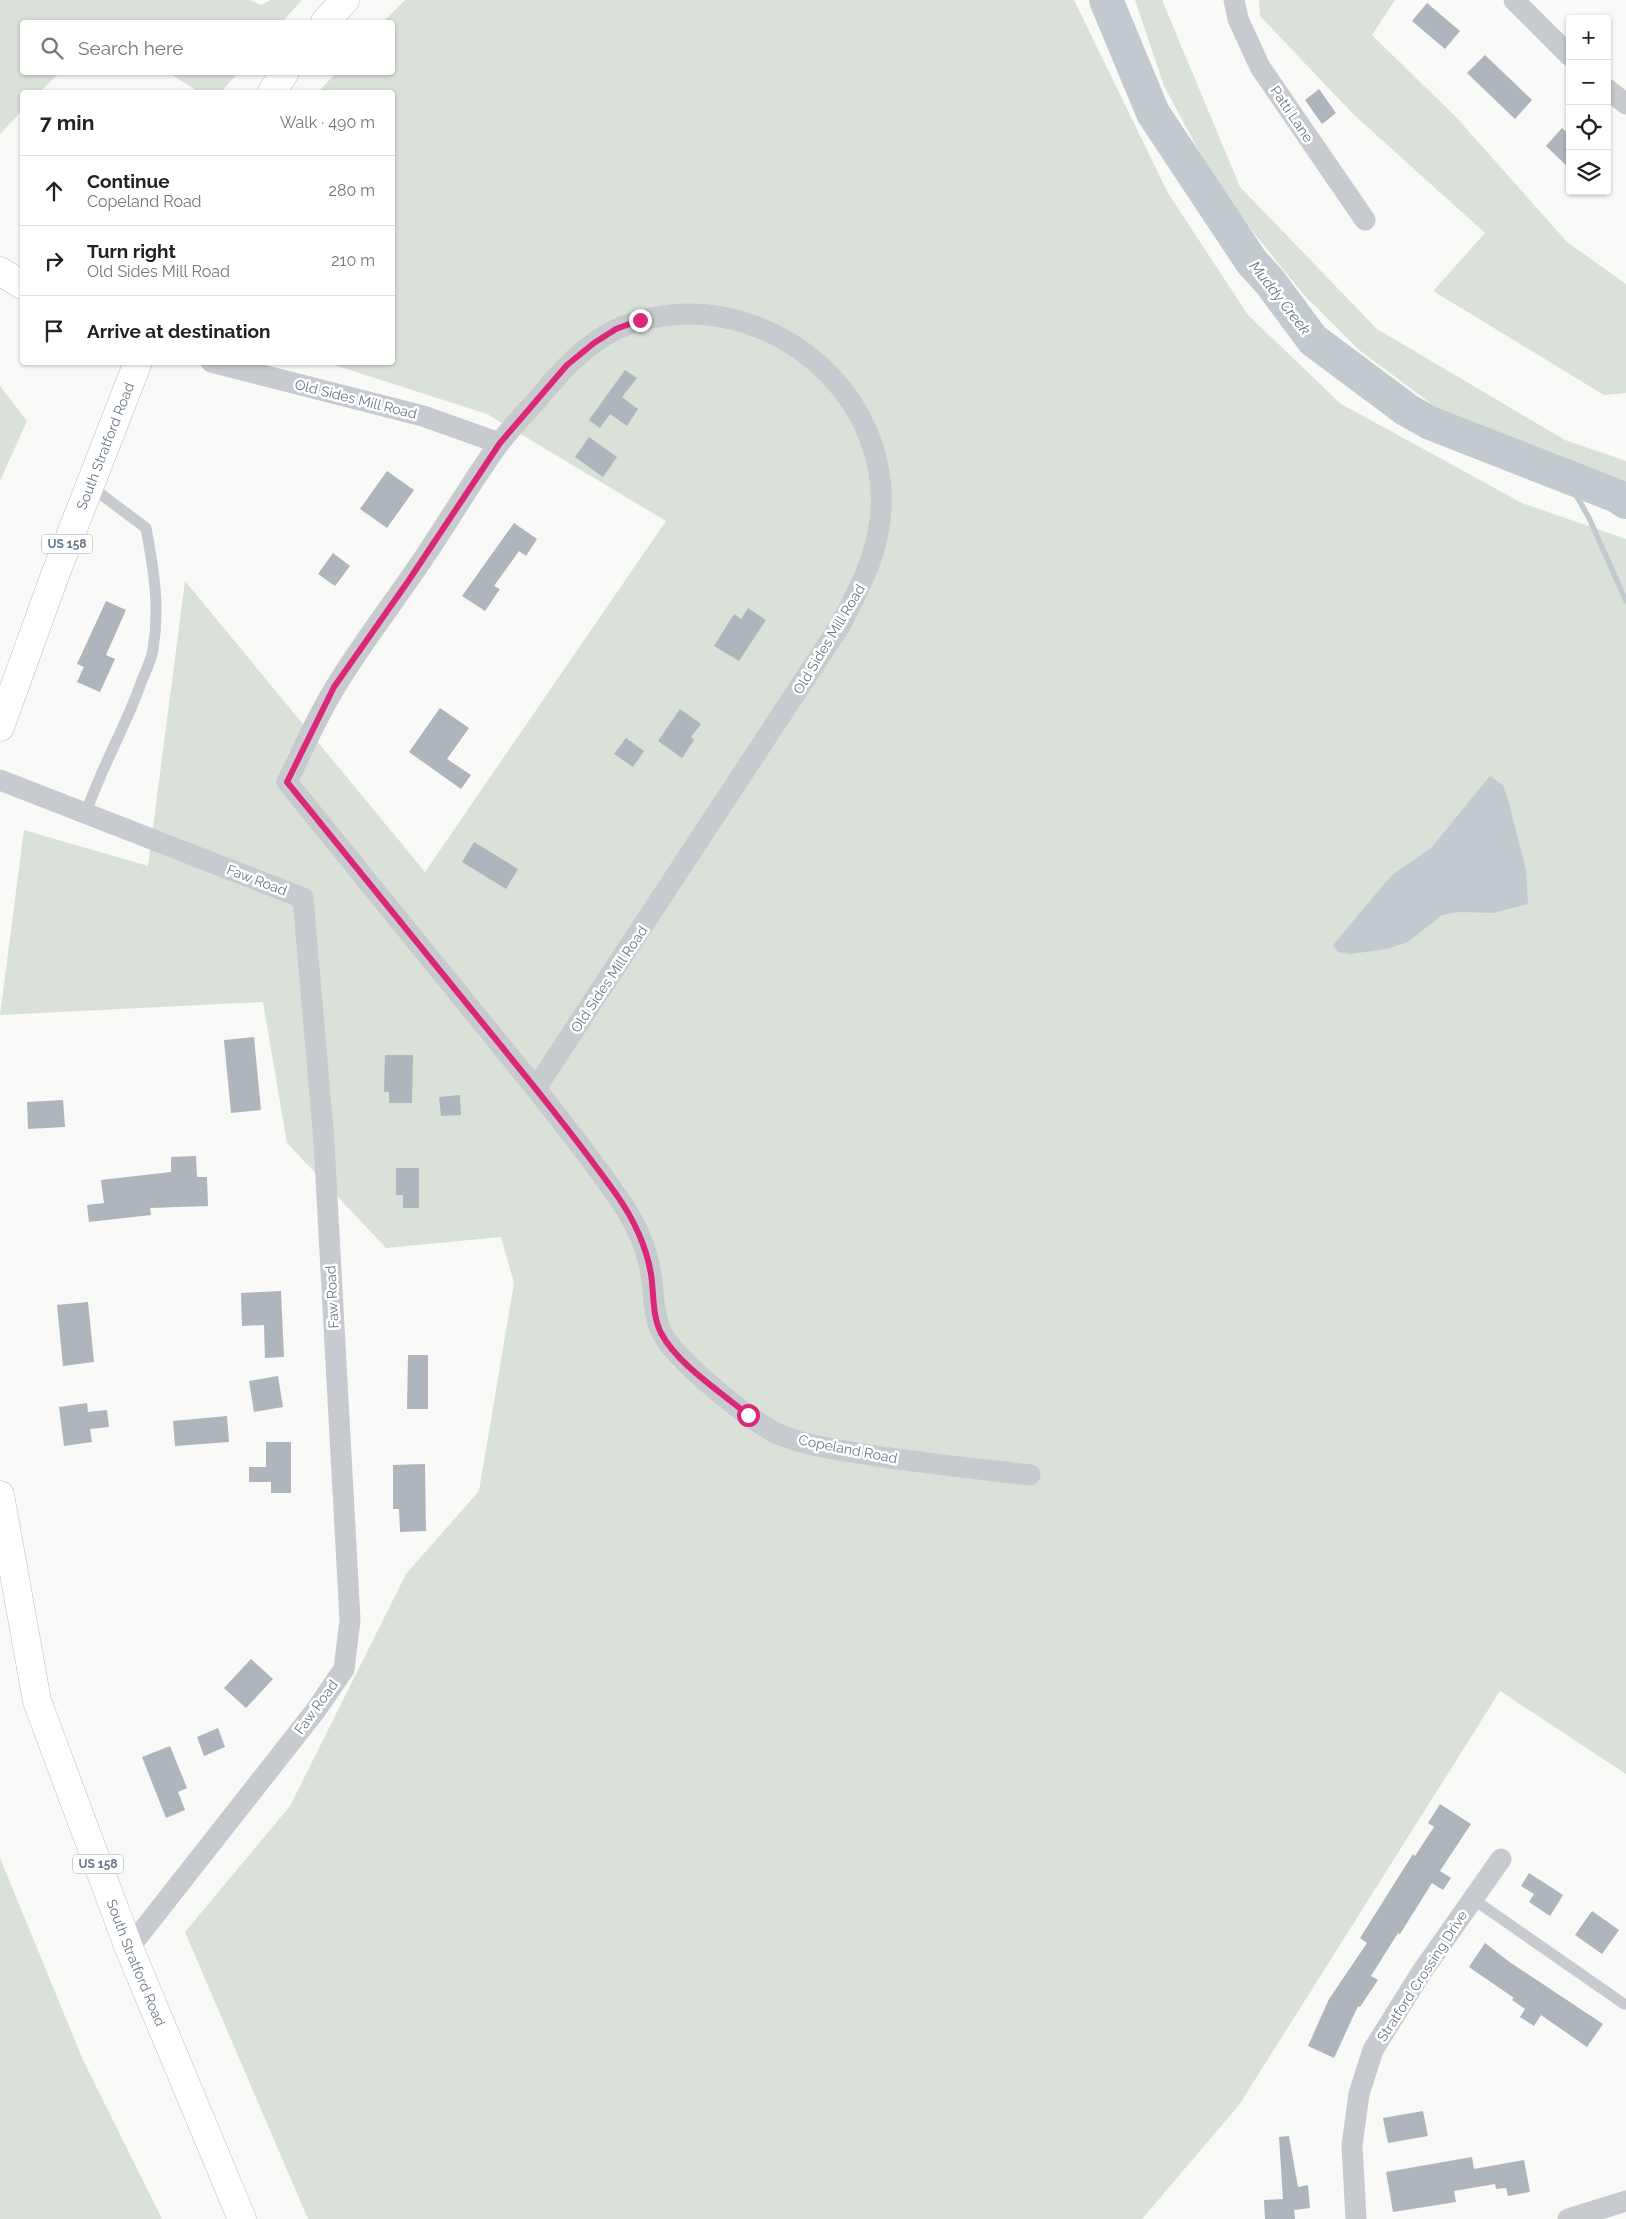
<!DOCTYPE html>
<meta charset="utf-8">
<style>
body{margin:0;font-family:Raleway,sans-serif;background:#f2f2f2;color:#222}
.controls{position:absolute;right:15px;top:15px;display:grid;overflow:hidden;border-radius:5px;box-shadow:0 1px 4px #0004}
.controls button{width:45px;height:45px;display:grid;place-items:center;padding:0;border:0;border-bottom:1px solid #e0e0e0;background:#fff;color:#222;font:25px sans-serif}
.stop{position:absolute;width:15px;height:15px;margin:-11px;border:4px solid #db2777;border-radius:50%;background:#fff}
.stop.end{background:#db2777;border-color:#fff;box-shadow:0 1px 5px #0008}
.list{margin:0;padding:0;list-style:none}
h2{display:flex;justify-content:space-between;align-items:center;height:65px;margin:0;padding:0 20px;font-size:21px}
h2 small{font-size:16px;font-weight:400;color:#767676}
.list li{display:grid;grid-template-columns:32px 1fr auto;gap:15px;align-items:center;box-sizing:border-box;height:70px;padding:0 20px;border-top:1px solid #e0e0e0}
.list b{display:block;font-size:19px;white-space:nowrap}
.list p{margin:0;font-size:16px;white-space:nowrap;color:#767676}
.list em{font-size:16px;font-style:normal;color:#767676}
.icon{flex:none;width:28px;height:28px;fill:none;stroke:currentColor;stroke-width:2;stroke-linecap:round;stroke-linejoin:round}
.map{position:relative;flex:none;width:1626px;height:2219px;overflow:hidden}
.search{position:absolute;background:#fff;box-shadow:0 1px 4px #0004;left:20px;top:20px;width:375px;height:55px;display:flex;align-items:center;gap:12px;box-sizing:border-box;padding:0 18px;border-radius:5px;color:#767676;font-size:19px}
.panel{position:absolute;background:#fff;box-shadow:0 1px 4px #0004;left:20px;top:90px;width:375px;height:275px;border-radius:5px}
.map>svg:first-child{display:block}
.green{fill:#dae1d8}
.water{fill:#c2cad0}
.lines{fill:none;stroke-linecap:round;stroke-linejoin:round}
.stream{stroke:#c2cad0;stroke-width:5.5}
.river{stroke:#c2cad0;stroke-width:34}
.building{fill:#aeb5bc}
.secondary-casing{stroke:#b9bec3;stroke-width:29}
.primary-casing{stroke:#b8bcc0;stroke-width:29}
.service{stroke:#c7cace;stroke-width:11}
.minor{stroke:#c7cace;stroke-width:21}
.secondary{stroke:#fff;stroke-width:28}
.primary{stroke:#fff;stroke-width:28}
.route{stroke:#db2777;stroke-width:6}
.labels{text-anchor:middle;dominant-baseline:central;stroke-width:5;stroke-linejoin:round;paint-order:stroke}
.shield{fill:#fff;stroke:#95a0ac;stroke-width:1}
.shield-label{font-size:12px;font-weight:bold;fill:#687788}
.street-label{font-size:14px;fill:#687788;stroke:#fff}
.water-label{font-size:15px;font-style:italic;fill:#647783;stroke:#fff}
</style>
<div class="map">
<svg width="1626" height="2219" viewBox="0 0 1626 2219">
<rect width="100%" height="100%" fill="#f9f9f7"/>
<g class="green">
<polygon points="0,0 250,0 261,5 271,0 302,0 282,22 22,22 22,72 59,73 40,92 22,92 22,111 0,134"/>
<polygon points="405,0 1074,0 1168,193 1248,315 1341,404 1522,503 1626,539 1626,1774 1500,1691 1239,2105 1142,2219 308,2219 185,1932 290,1806 406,1574 479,1491 514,1283 501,1237 386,1248 287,1143 263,1002 0,1015 24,830 148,866 185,581 425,872 666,521 487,414 328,363 392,362 392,92 318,92 336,73 392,72 392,22 383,22"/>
<polygon points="1135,0 1162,0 1240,187 1377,329 1565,440 1626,461 1626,491 1445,414 1359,350 1303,294 1221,192 1164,86"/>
<polygon points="1259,0 1395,0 1372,35 1456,117 1567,242 1626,284 1626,393 1604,395 1433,291 1485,233 1353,114 1260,16"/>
<polygon points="169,73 238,73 221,92 199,92"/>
<polygon points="0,386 27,421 0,481"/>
<polygon points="0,1858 83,2060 162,2219 0,2219"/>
</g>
<polygon class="water" points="1490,776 1503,785 1509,803 1526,870 1528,904 1493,913 1460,912 1442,915 1408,942 1387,949 1350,954 1338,952 1333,945 1392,875 1431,848"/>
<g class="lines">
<polyline class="stream" points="1566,477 1589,518 1626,601"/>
<polyline class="river" points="1106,0 1153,113 1251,261 1270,282 1313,340 1407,410 1430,423 1617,496 1626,502"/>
</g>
<g class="building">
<polygon points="1427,3 1460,31 1445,49 1412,21"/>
<polygon points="1485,55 1532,100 1515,119 1467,73"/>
<polygon points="1319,89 1336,113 1322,124 1305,100"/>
<polygon points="1562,128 1570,136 1570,169 1546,146"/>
<polygon points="625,370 637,378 622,397 638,409 627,426 610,414 600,428 589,420"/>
<polygon points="589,437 617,457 603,477 575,457"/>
<polygon points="387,471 414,490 387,528 360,509"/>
<polygon points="514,523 537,539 526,556 519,551 494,586 500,589 485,611 462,596"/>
<polygon points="333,553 350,566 335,586 318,574"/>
<polygon points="106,601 126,610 106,655 115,659 100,692 77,682 84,667 77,664"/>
<polygon points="748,608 766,620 739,661 714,646 734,614 741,619"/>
<polygon points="440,708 469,728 447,759 471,775 461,789 409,752"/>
<polygon points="680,709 701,724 691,737 694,740 682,758 658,741"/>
<polygon points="626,738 644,751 633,767 614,754"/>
<polygon points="474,842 518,869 506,889 462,862"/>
<polygon points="254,1037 261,1110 231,1113 224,1040"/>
<polygon points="385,1055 413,1055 412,1103 389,1103 389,1092 384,1092"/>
<polygon points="460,1095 461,1115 441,1116 439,1097"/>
<polygon points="63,1100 65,1127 28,1129 27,1102"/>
<polygon points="196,1156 197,1177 207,1177 208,1206 150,1208 151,1215 89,1222 87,1205 104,1203 101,1180 171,1172 171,1157"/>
<polygon points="396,1168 419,1168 419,1208 403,1208 403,1195 396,1195"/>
<polygon points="281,1291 284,1357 265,1358 264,1325 242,1326 241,1293"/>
<polygon points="88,1302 94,1362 63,1366 57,1305"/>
<polygon points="408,1355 428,1355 428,1409 407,1409"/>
<polygon points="278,1376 283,1407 254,1412 249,1381"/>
<polygon points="87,1403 88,1412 107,1410 109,1427 90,1429 92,1442 64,1446 59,1407"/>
<polygon points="227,1416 229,1442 175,1446 173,1421"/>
<polygon points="266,1442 291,1442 291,1493 271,1493 271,1482 249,1482 249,1467 266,1467"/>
<polygon points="425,1464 426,1531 400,1532 399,1509 393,1509 393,1465"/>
<polygon points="251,1659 273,1679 246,1708 224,1688"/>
<polygon points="218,1728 225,1747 204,1756 197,1737"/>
<polygon points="170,1746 187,1788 178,1792 185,1810 166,1818 142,1757"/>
<polygon points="1440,1804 1471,1824 1440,1871 1451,1878 1443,1890 1432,1883 1400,1934 1398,1933 1371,1976 1378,1980 1360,2007 1358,2006 1334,2058 1308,2046 1329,1999 1367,1943 1360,1938 1413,1854 1415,1856 1434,1827 1428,1823"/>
<polygon points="1529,1873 1563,1895 1550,1916 1529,1902 1534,1894 1521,1886"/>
<polygon points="1592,1911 1619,1930 1602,1954 1575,1935"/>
<polygon points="1485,1943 1511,1963 1603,2024 1587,2047 1541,2015 1534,2026 1520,2017 1525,2009 1512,2000 1514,1998 1469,1967"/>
<polygon points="1423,2111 1428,2136 1388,2143 1383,2118"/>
<polygon points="1289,2136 1298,2187 1308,2185 1310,2208 1294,2210 1295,2219 1265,2219 1264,2200 1283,2199 1279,2137"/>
<polygon points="1472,2157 1474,2169 1524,2160 1530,2192 1508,2196 1506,2188 1496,2189 1495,2184 1454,2191 1456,2202 1393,2212 1386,2172"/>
</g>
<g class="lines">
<defs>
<polyline id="secondary" points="0,271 22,285"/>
<g id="primary">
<polyline points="325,22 345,0"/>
<polyline points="272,92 285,72"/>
<path id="s1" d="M0,727L55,575L138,362"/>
<path id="s2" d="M0,1495L37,1701L129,1948L242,2219"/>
</g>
</defs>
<use href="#secondary" class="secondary-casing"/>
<use href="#primary" class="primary-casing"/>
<g class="service">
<path d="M86,813C101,768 125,728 141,683C145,672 151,661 153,650C160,607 154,571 146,528L90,486"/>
<polyline points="1473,1899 1624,2004"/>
</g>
<g class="minor">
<polyline points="1234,0 1238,19 1260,67 1365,220"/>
<polyline points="1514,0 1570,56"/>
<polyline points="1607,89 1626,104"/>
<polyline points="211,362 423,416 499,443"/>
<polyline points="0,780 303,898 324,1142 350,1620 344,1669 316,1710 129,1948"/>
<path d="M536,1088L839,627C863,583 884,542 881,490C875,390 784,312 685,314C661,315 639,319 617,329C584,345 560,372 537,400C524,414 510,429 498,445C473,480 451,517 427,553C398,597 364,640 336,686C317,716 303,750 287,782C350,859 413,937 476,1015C524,1074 573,1133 617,1196C634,1220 647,1246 651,1275C654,1293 653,1312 660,1329C670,1356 741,1412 767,1428C792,1443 823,1447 851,1452C910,1462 970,1468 1030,1475"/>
<polyline points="1356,2219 1352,2145 1359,2094 1373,2050 1421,1973 1501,1859"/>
<polyline points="1568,2219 1626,2201"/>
</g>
<use href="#secondary" class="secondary"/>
<use href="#primary" class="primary"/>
</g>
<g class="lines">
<path class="route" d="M640,320L616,329L594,343L567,365L500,443L409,580L334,687L287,782C345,854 404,926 463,999C515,1063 568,1127 616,1194C633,1218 646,1245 651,1274C654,1293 652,1316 661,1333C677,1364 721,1392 748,1415"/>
</g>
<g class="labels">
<g class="shield">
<rect x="42" y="534.5" width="50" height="19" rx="4"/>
<rect x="73" y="1854.5" width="50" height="19" rx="4"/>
</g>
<g class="shield-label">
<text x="67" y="544">US 158</text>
<text x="98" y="1864">US 158</text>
</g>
<g class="street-label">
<text transform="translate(1292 114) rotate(56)">Patti Lane</text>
<text transform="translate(356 399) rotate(14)">Old Sides Mill Road</text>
<text stroke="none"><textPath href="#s1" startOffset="300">South Stratford Road</textPath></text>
<text transform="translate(829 639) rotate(-59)">Old Sides Mill Road</text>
<text transform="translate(257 880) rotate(21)">Faw Road</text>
<text transform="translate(609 979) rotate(-56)">Old Sides Mill Road</text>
<text transform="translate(332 1297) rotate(-93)">Faw Road</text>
<text transform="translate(848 1449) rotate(11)">Copeland Road</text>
<text transform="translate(316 1707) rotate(-54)">Faw Road</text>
<text stroke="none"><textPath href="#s2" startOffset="489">South Stratford Road</textPath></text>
<text transform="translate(1422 1976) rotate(-57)">Stratford Crossing Drive</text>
</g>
<g class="water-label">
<text transform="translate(1280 298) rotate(52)">Muddy Creek</text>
</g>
</g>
</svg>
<div class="controls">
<button>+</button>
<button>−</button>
<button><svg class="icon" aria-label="locate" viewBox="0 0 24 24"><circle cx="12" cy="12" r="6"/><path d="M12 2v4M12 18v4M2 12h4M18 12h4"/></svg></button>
<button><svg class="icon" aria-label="layers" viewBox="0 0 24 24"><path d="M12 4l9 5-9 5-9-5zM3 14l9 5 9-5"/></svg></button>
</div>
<div class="stop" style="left:748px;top:1415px"></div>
<div class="stop end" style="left:640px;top:320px"></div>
<div class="search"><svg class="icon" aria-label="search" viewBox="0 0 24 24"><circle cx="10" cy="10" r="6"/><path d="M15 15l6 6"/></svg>Search here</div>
<section class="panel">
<h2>7 min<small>Walk · 490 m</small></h2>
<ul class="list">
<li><svg class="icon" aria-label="ahead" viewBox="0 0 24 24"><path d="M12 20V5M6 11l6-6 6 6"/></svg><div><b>Continue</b><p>Copeland Road</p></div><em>280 m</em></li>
<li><svg class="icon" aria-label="right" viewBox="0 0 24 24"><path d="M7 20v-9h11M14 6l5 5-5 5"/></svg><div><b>Turn right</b><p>Old Sides Mill Road</p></div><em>210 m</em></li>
<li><svg class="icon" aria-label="arrive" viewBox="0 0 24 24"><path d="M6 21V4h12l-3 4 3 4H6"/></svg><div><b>Arrive at destination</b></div></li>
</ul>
</section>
</div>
